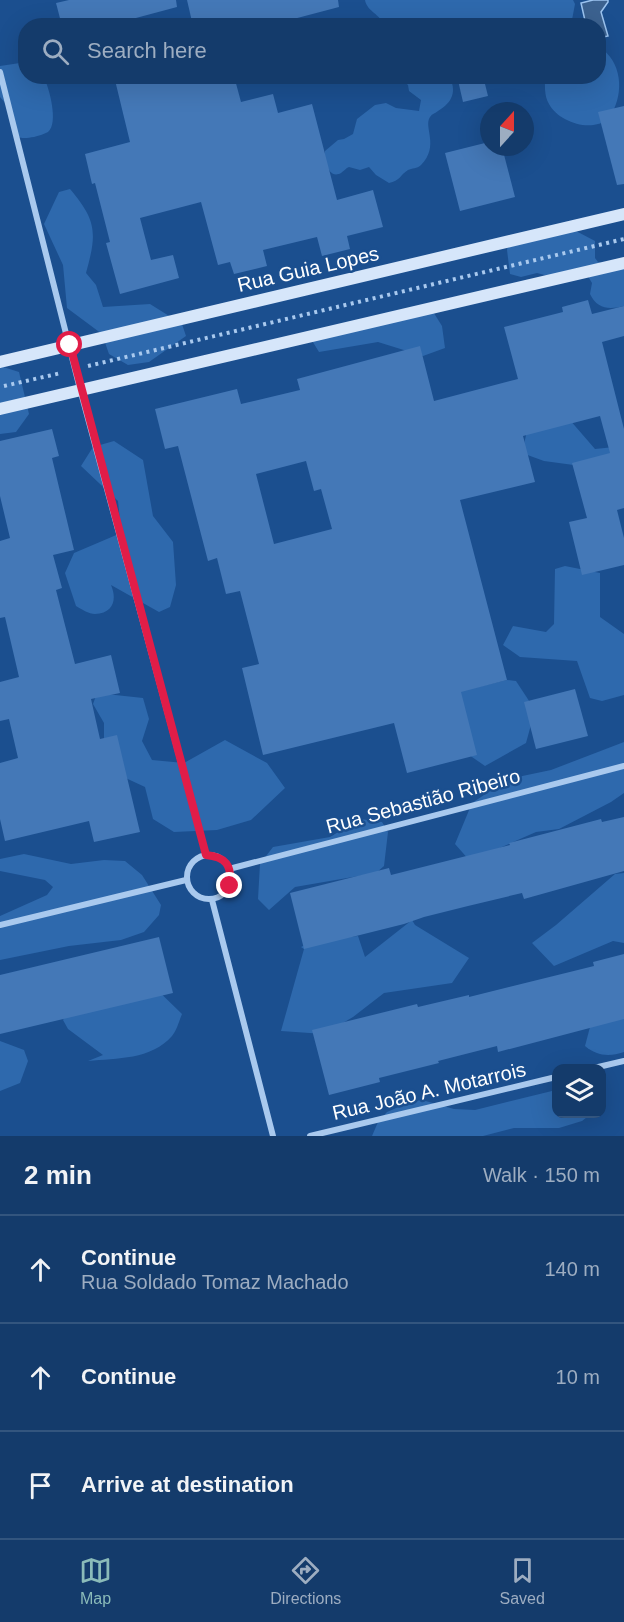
<!DOCTYPE html>
<meta charset="utf-8">
<style>
body{margin:0;font-family:Arial,sans-serif;background:#214673;color:#f1f3f6}
.controls{position:absolute;right:18px;bottom:18px;display:grid;overflow:hidden;border-radius:12px;box-shadow:0 6px 24px #0002}
.controls button{width:54px;height:54px;display:grid;place-items:center;padding:0;border:0;border-bottom:2px solid #33557e;background:#143b6b;color:#f1f3f6;font:30px sans-serif}
.compass{position:absolute;left:480px;top:102px;width:54px;height:54px;border-radius:50%;background:#143b6b;box-shadow:0 6px 24px #0002;rotate:21deg}
.stop{position:absolute;width:18px;height:18px;margin:-14px;border:4px solid #e11d48;border-radius:50%;background:#fff}
.stop.end{background:#e11d48;border-color:#fff;box-shadow:0 2px 6px #0008}
.list{margin:0;padding:0;list-style:none}
h2{display:flex;justify-content:space-between;align-items:center;height:78px;margin:0;padding:0 24px;font-size:26px}
h2 small{font-size:20px;font-weight:400;color:#9dadc1}
.list li{display:grid;grid-template-columns:39px 1fr auto;gap:18px;align-items:center;box-sizing:border-box;height:108px;padding:0 24px;border-top:2px solid #33557e}
.list b{display:block;font-size:22px;white-space:nowrap}
.list p{margin:0;font-size:20px;white-space:nowrap;color:#9dadc1}
.list em{font-size:20px;font-style:normal;color:#9dadc1}
.icon{flex:none;width:33px;height:33px;fill:none;stroke:currentColor;stroke-width:2;stroke-linecap:round;stroke-linejoin:round}
.map{position:relative;flex:none;width:624px;height:1136px;overflow:hidden}
.search{position:absolute;background:#143b6b;box-shadow:0 6px 24px #0002;left:18px;right:18px;top:18px;height:66px;display:flex;align-items:center;gap:15px;box-sizing:border-box;padding:0 21px;border-radius:24px;color:#9dadc1;font-size:22px}
.sheet{height:402px;background:#143b6b}
nav{display:flex;justify-content:space-around;align-items:center;box-sizing:border-box;height:84px;border-top:2px solid #33557e;background:#143b6b;font-size:16px;color:#9dadc1}
nav a{display:grid;justify-items:center;gap:3px}
nav .on{color:#8bbbb9}
.map>svg:first-child{display:block}
.green{fill:#2e69ad}
.water{fill:#3c6290;stroke:#9cc4f0;stroke-width:1.5}
.building{fill:#4478b7;fill-rule:evenodd}
.lines{fill:none;stroke-linecap:round;stroke-linejoin:round}
.path{stroke:#a9c9ee;stroke-width:4;stroke-dasharray:3 4.5;stroke-linecap:butt}
.minor{stroke:#a9c9ee;stroke-width:6}
.secondary{stroke:#d6e6fa;stroke-width:12}
.route{stroke:#e11d48;stroke-width:8}
.labels{text-anchor:middle;dominant-baseline:central;stroke-width:5;stroke-linejoin:round;paint-order:stroke}
.street-label{font-size:20px;fill:#fff;stroke:#1b4f8f}
</style>
<div class="map">
<svg width="624" height="1136" viewBox="0 0 624 1136">
<rect width="100%" height="100%" fill="#1b4f8f"/>
<g class="green">
<path d="M365,0H573L575,4L571,25H546L541,23L528,26H384C381,14 367,12 365,0Z"/>
<path d="M599,47C622,61 624,92 612,113C608,117 604,123 598,124C581,129 557,119 549,104C544,96 545,85 545,77L598,76Z"/>
<path d="M20,63H25L26,76L44,77C49,88 59,123 48,132C44,134 38,136 34,137C27,138 22,139 15,136L6,104L0,97V66Z"/>
<path d="M449,76C457,91 453,102 438,111C434,114 433,113 430,117C423,127 440,146 421,165C417,169 412,168 408,170C400,175 400,181 389,183L376,175L369,167L360,170L349,167C346,168 344,171 341,173C328,180 324,159 325,151L338,140L344,139L353,134L357,119L375,105L386,103L396,108L419,111L421,100L409,91L408,85L399,77Z"/>
<path d="M70,189C97,221 97,233 86,273L96,285L103,307L150,304L182,324L186,336L149,362L128,365L109,354L102,334L67,308L63,265L44,224L59,192Z"/>
<path d="M576,231L595,241V258L598,262L624,269V306C609,310 597,309 590,294L592,283L586,273L548,276L537,273L521,277L510,274L507,250L508,244Z"/>
<polygon points="432,310 442,326 445,348 423,356 378,342 319,352 311,339"/>
<polygon points="0,366 19,372 29,414 16,432 0,434"/>
<polygon points="569,419 595,449 624,446 618,471 544,461 522,453 527,431"/>
<path d="M114,441L143,460L153,516L173,542L176,585L170,607L159,612L111,585C117,599 114,613 95,614C89,614 81,609 76,606L65,573L74,553L121,533L118,501L81,466L93,447Z"/>
<polygon points="565,566 600,573 600,617 624,634 624,695 602,701 590,698 577,661 520,657 503,645 513,626 546,632 554,624 555,569"/>
<polygon points="507,680 516,681 535,710 526,743 485,766 459,748 427,699"/>
<polygon points="97,693 143,698 149,719 142,741 152,760 184,763 225,740 267,763 285,788 251,820 217,830 174,832 153,819 145,787 104,768 104,723 93,704"/>
<polygon points="624,742 624,793 611,802 559,829 536,832 470,861 455,844 472,803 508,779 551,770"/>
<polygon points="360,819 382,822 388,832 384,866 376,873 295,887 269,910 258,899 260,864 273,847 330,837"/>
<polygon points="24,854 71,864 104,860 125,861 142,875 161,905 159,915 144,932 121,940 69,946 0,960 0,916 47,895 53,887 45,880 0,871 0,859"/>
<polygon points="624,873 624,943 613,941 554,966 532,943 556,925 615,874"/>
<polygon points="412,920 415,925 469,958 452,983 384,993 353,1017 324,1034 281,1031 304,949 301,947 311,942 358,936 365,957"/>
<path d="M148,981L182,1014C179,1021 177,1030 172,1036C151,1060 117,1058 88,1061L103,1055L68,1029L63,1020L77,999Z"/>
<path d="M624,1006V1052C609,1057 597,1056 585,1046L590,1027Z"/>
<polygon points="0,1041 24,1050 28,1061 20,1083 0,1091"/>
<polygon points="556,1090 556,1114 591,1114 582,1121 559,1128 514,1128 483,1136 372,1136 378,1122 387,1112 410,1102 422,1100 454,1109 475,1110"/>
</g>
<polygon class="water" points="593,0 608,0 608,2 601,12 608,36 599,38 598,26 586,25 581,3"/>
<g class="building">
<polygon points="69,0 176,0 177,7 106,26 62,26 56,3"/>
<polygon points="187,0 338,0 339,7 267,26 193,26"/>
<polygon points="114,76 189,76 191,84 222,76 234,76 241,102 273,94 278,113 312,104 337,200 373,190 383,227 347,236 350,249 322,256 317,237 263,250 267,266 234,274 230,262 218,265 201,202 140,218 151,260 173,255 179,278 120,294 106,243 110,242 95,183 92,184 85,154 130,142"/>
<polygon points="457,76 483,76 488,96 463,102"/>
<polygon points="624,106 624,184 617,185 598,112"/>
<polygon points="489,142 489,147 502,147 515,197 460,211 445,153"/>
<path d="M588,300L592,314L624,306V336L602,342L624,429V508L617,510L624,538V565L582,575L569,522L587,518L572,463L610,453L600,416L523,436L535,482L460,500L507,680L461,692L477,755L407,773L394,723L263,755L242,668L259,664L240,591L226,594L217,558L208,561L178,446L165,449L155,409L237,389L241,404L300,390L297,379L420,346L434,401L518,379L504,327L563,312L562,307ZM306,461L314,491L321,489L332,529L274,544L256,474Z"/>
<polygon points="52,429 59,456 52,458 74,550 53,555 62,588 56,590 75,664 111,655 120,693 91,699 100,739 117,735 140,832 94,842 89,821 5,841 0,819 0,763 18,758 9,719 0,721 0,682 19,677 5,617 0,618 0,541 10,538 0,496 0,441"/>
<polygon points="575,689 588,736 536,749 524,702"/>
<polygon points="624,817 624,871 524,899 522,893 468,906 424,917 404,924 304,949 290,893 389,868 391,875 510,845 509,843 601,819 602,822"/>
<polygon points="159,937 173,993 0,1034 0,975"/>
<polygon points="624,954 624,1019 498,1052 497,1046 438,1061 439,1063 379,1078 380,1082 329,1095 312,1030 417,1004 418,1007 469,995 469,997 594,966 593,962"/>
</g>
<g class="lines">
<g class="path">
<polyline points="88,366 624,239"/>
<polyline points="4,386 61,373"/>
</g>
<g class="minor">
<polyline points="0,72 80,389 206,855"/>
<circle cx="209" cy="877" r="22"/>
<polyline points="229,869 624,766"/>
<polyline points="212,900 273,1136"/>
<polyline points="0,925 186,880"/>
<polyline points="594,1068 624,1061"/>
<polyline points="310,1136 556,1077"/>
</g>
<g class="secondary">
<polyline points="0,362 624,214"/>
<polyline points="0,409 624,263"/>
</g>
</g>
<g class="lines">
<path class="route" d="M70,345L206,855C226,857 232,865 230,886"/>
</g>
<g class="labels">
<g class="street-label">
<text transform="translate(308 269) rotate(-13)">Rua Guia Lopes</text>
<text transform="translate(423 801) rotate(-15)">Rua Sebastião Ribeiro</text>
<text transform="translate(429 1091) rotate(-13)">Rua João A. Motarrois</text>
</g>
</g>
</svg>
<div class="controls">
<button><svg class="icon" aria-label="layers" viewBox="0 0 24 24"><path d="M12 4l9 5-9 5-9-5zM3 14l9 5 9-5"/></svg></button>
</div>
<svg class="compass" viewBox="-18 -18 36 36"><path d="M0-13l5 13h-10z" fill="#e53935"/><path d="M0 13l5-13h-10z" fill="#9dadc1"/></svg>
<div class="stop" style="left:70px;top:345px"></div>
<div class="stop end" style="left:230px;top:886px"></div>
<div class="search"><svg class="icon" aria-label="search" viewBox="0 0 24 24"><circle cx="10" cy="10" r="6"/><path d="M15 15l6 6"/></svg>Search here</div>
</div>
<section class="sheet">
<h2>2 min<small>Walk · 150 m</small></h2>
<ul class="list">
<li><svg class="icon" aria-label="ahead" viewBox="0 0 24 24"><path d="M12 20V5M6 11l6-6 6 6"/></svg><div><b>Continue</b><p>Rua Soldado Tomaz Machado</p></div><em>140 m</em></li>
<li><svg class="icon" aria-label="ahead" viewBox="0 0 24 24"><path d="M12 20V5M6 11l6-6 6 6"/></svg><div><b>Continue</b></div><em>10 m</em></li>
<li><svg class="icon" aria-label="arrive" viewBox="0 0 24 24"><path d="M6 21V4h12l-3 4 3 4H6"/></svg><div><b>Arrive at destination</b></div></li>
</ul>
</section>
<nav>
<a class="on"><svg class="icon" aria-label="map" viewBox="0 0 24 24"><path d="M3 6l6-2 6 2 6-2v14l-6 2-6-2-6 2zM9 4v14M15 6v14"/></svg>Map</a>
<a><svg class="icon" aria-label="directions" viewBox="0 0 24 24"><path d="M12 3l9 9-9 9-9-9zM9 14v-3h6M13 9l2 2-2 2"/></svg>Directions</a>
<a><svg class="icon" aria-label="saved" viewBox="0 0 24 24"><path d="M7 4h10v16l-5-4-5 4z"/></svg>Saved</a>
</nav>
